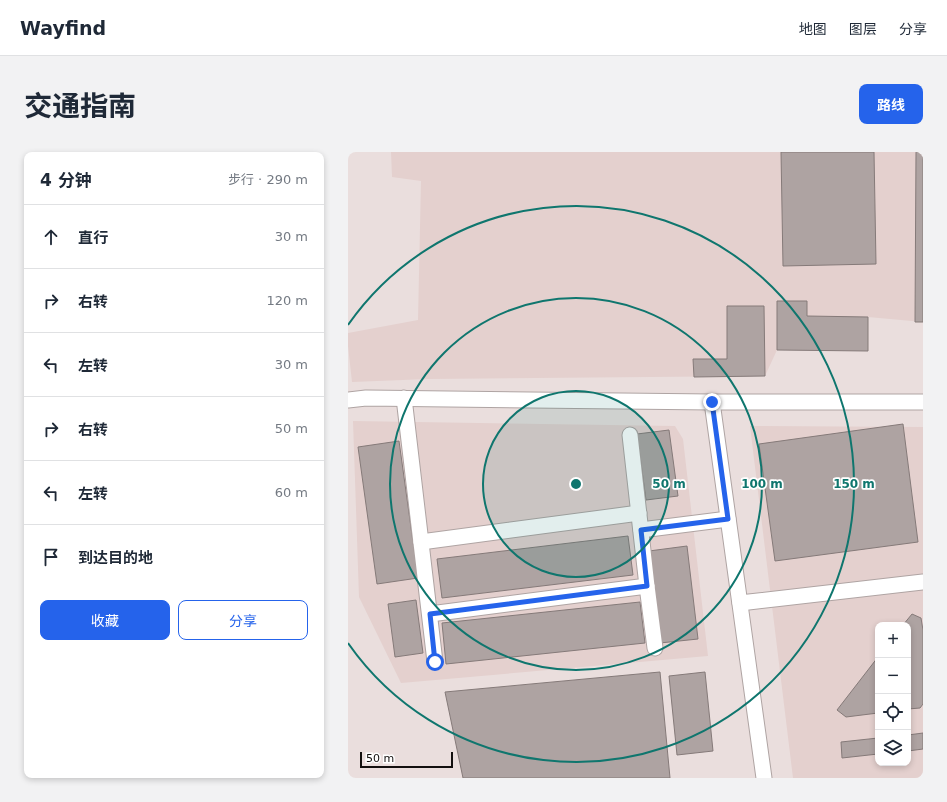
<!DOCTYPE html>
<html lang="zh">
<meta charset="utf-8">
<style>
body{margin:0;font-family:"DejaVu Sans","Noto Sans SC",sans-serif;background:#f2f2f3;color:#1f2937}
.controls{position:absolute;right:12px;bottom:12px;display:grid;overflow:hidden;border-radius:8px;box-shadow:0 2px 6px #0003}
.controls button{width:36px;height:36px;display:grid;place-items:center;padding:0;border:0;border-bottom:1px solid #e0e1e3;background:#fff;color:#1f2937;font:20px sans-serif}
.scale{position:absolute;left:12px;bottom:10px;width:93px;box-sizing:border-box;padding-left:4px;border:2px solid #13100f;border-top:0;font-size:11px;line-height:14px;white-space:nowrap;color:#13100f;-webkit-text-stroke:3px #fff;paint-order:stroke}
.stop{position:absolute;width:12px;height:12px;margin:-9px;border:3px solid #2563eb;border-radius:50%;background:#fff}
.stop.end{background:#2563eb;border-color:#fff;box-shadow:0 1px 4px #0008}
.list{margin:0;padding:0;list-style:none}
h2{display:flex;justify-content:space-between;align-items:center;height:52px;margin:0;padding:0 16px;font-size:17px}
h2 small{font-size:13px;font-weight:400;color:#747a83}
.list li{display:grid;grid-template-columns:26px 1fr auto;gap:12px;align-items:center;box-sizing:border-box;height:64px;padding:0 16px;border-top:1px solid #e0e1e3}
.list b{display:block;font-size:15px;white-space:nowrap}
.list em{font-size:13px;font-style:normal;color:#747a83}
.actions{display:flex;gap:8px;padding:12px 16px}
.actions a{flex:1;padding:9px 0;border:1px solid #2563eb;border-radius:8px;text-align:center;font-size:14px;color:#2563eb}
.actions .main{background:#2563eb;color:#fff}
.icon{flex:none;width:22px;height:22px;fill:none;stroke:currentColor;stroke-width:2;stroke-linecap:round;stroke-linejoin:round}
.map{position:relative;flex:none;width:575px;height:626px;overflow:hidden;border-radius:8px}
header{display:flex;align-items:center;gap:24px;box-sizing:border-box;height:56px;padding:0 20px;background:#fff;border-bottom:1px solid #e0e1e3}
header strong{font-size:19px}
nav{display:flex;gap:22px;margin-inline-start:auto;font-size:14px}
.intro{display:flex;align-items:center;justify-content:space-between;box-sizing:border-box;height:96px;padding:0 24px}
h1{margin:0;font-size:28px}
.button{padding:10px 18px;border-radius:8px;background:#2563eb;color:#fff;font-size:14px;font-weight:700}
main{display:flex;gap:24px;padding:0 24px}
aside{flex:1;background:#fff;border-radius:8px;box-shadow:0 2px 6px #0003}
.map>svg:first-child{display:block}
.built{fill:#e4d0ce;fill-rule:evenodd}
.building{fill:#aea3a2;stroke:#857a79}
.lines{fill:none;stroke-linecap:round;stroke-linejoin:round}
.minor-casing{stroke:#afa4a3;stroke-width:17}
.minor{stroke:#fff;stroke-width:15}
.route{stroke:#2563eb;stroke-width:5}
.ring{fill:none;stroke:#0f766e;stroke-width:2}
.centre{fill:#0f766e;stroke:#fff;stroke-width:2}
.ring-label{font-size:12px;text-anchor:middle;font-weight:bold;fill:#0f766e;stroke:#fff;stroke-width:3.5;stroke-linejoin:round;paint-order:stroke}
</style>
<header>
<strong>Wayfind</strong>
<nav><a>地图</a><a>图层</a><a>分享</a></nav>
</header>
<div class="intro"><h1>交通指南</h1><a class="button">路线</a></div>
<main>
<aside>
<h2>4 分钟<small>步行 · 290 m</small></h2>
<ul class="list">
<li><svg class="icon" aria-label="ahead" viewBox="0 0 24 24"><path d="M12 20V5M6 11l6-6 6 6"/></svg><div><b>直行</b></div><em>30 m</em></li>
<li><svg class="icon" aria-label="right" viewBox="0 0 24 24"><path d="M7 20v-9h11M14 6l5 5-5 5"/></svg><div><b>右转</b></div><em>120 m</em></li>
<li><svg class="icon" aria-label="left" viewBox="0 0 24 24"><path d="M17 20v-9H6M10 6l-5 5 5 5"/></svg><div><b>左转</b></div><em>30 m</em></li>
<li><svg class="icon" aria-label="right" viewBox="0 0 24 24"><path d="M7 20v-9h11M14 6l5 5-5 5"/></svg><div><b>右转</b></div><em>50 m</em></li>
<li><svg class="icon" aria-label="left" viewBox="0 0 24 24"><path d="M17 20v-9H6M10 6l-5 5 5 5"/></svg><div><b>左转</b></div><em>60 m</em></li>
<li><svg class="icon" aria-label="arrive" viewBox="0 0 24 24"><path d="M6 21V4h12l-3 4 3 4H6"/></svg><div><b>到达目的地</b></div></li>
</ul>
<div class="actions"><a class="main">收藏</a><a>分享</a></div>
</aside>
<div class="map">
<svg width="575" height="626" viewBox="0 0 575 626">
<rect width="100%" height="100%" fill="#eadedd"/>
<g class="built">
<polygon points="43,0 575,0 575,170 520,165 520,199 429,198 417,224 80,227 4,230 0,194 0,181 70,168 73,29 44,25"/>
<polygon points="5,269 327,274 335,287 360,504 53,531 11,445"/>
<path d="M402,274L575,275V626H445ZM530,473H560V611H530Z"/>
</g>
<g class="building">
<polygon points="433,0 526,0 528,112 435,114"/>
<polygon points="568,0 575,0 575,170 567,170"/>
<polygon points="429,149 459,149 459,164 520,165 520,199 429,198"/>
<polygon points="379,154 416,154 417,224 346,225 345,207 379,207"/>
<polygon points="555,272 570,390 427,409 411,292"/>
<polygon points="321,278 330,344 298,348 289,282"/>
<polygon points="51,289 70,426 29,432 10,295"/>
<polygon points="280,384 285,423 94,446 89,407"/>
<polygon points="339,394 350,487 312,491 301,399"/>
<polygon points="68,448 75,501 47,505 40,452"/>
<polygon points="292,450 297,491 98,512 94,471"/>
<polygon points="564,462 573,466 575,478 575,552 572,556 560,557 560,473 555,473"/>
<polygon points="530,505 530,561 498,565 489,558"/>
<polygon points="312,520 322,626 115,626 97,540"/>
<polygon points="357,520 365,599 329,603 321,524"/>
<polygon points="575,581 575,597 560,599 560,583"/>
<polygon points="530,586 530,602 494,606 493,590"/>
</g>
<g class="lines">
<defs>
<g id="minor">
<polyline points="56,246 87,510"/>
<polyline points="0,248 18,246 364,250 575,250"/>
<polyline points="364,250 416,626"/>
<polyline points="293,378 380,367"/>
<polyline points="73,390 291,361"/>
<polyline points="299,434 307,496"/>
<polyline points="392,451 575,430"/>
<polyline points="82,462 299,434 282,283"/>
</g>
</defs>
<use href="#minor" class="minor-casing"/>
<use href="#minor" class="minor"/>
</g>
<g class="lines">
<polyline class="route" points="87,510 82,462 299,434 293,378 380,367 364,250"/>
</g>
<circle cx="228" cy="332" r="93" fill="#0f766e" fill-opacity=".12"/>
<g class="ring">
<circle cx="228" cy="332" r="93"/>
<circle cx="228" cy="332" r="186"/>
<path d="M0 173A278 278 0 1 1 0 491"/>
</g>
<circle cx="228" cy="332" r="6" class="centre"/>
<g class="ring-label">
<text x="321" y="336">50 m</text>
<text x="414" y="336">100 m</text>
<text x="506" y="336">150 m</text>
</g>
</svg>
<div class="controls">
<button>+</button>
<button>−</button>
<button><svg class="icon" aria-label="locate" viewBox="0 0 24 24"><circle cx="12" cy="12" r="6"/><path d="M12 2v4M12 18v4M2 12h4M18 12h4"/></svg></button>
<button><svg class="icon" aria-label="layers" viewBox="0 0 24 24"><path d="M12 4l9 5-9 5-9-5zM3 14l9 5 9-5"/></svg></button>
</div>
<div class="scale">50 m</div>
<div class="stop" style="left:87px;top:510px"></div>
<div class="stop end" style="left:364px;top:250px"></div>
</div>
</main>
